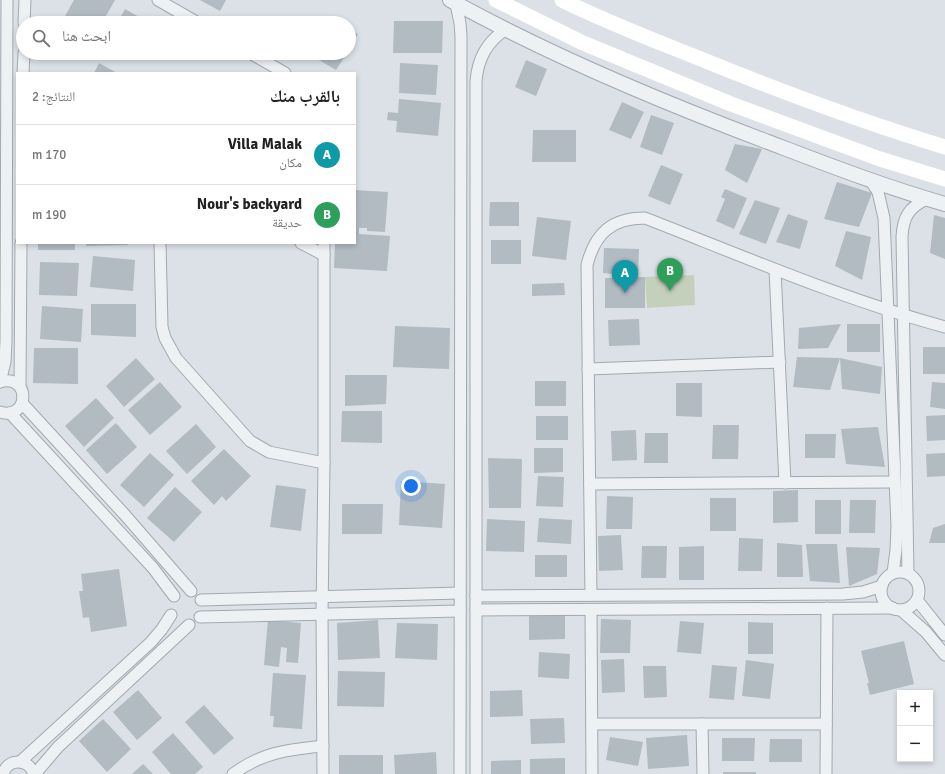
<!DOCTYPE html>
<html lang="ar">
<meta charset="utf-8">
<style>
body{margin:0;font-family:Signika,"Noto Naskh Arabic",sans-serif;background:#f2f2f2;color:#222;direction:rtl}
.controls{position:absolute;right:12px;bottom:12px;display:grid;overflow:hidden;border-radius:0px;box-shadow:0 2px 6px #0003}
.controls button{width:36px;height:36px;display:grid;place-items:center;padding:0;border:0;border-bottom:1px solid #e0e0e0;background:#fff;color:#222;font:20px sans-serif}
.you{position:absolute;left:411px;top:486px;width:14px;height:14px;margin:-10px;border:3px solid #fff;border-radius:50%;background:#1a73e8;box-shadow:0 0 0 6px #1a73e833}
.badge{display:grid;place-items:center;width:26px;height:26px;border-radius:50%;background:#cd3e6d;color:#fff;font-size:13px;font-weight:700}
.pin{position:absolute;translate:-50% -33px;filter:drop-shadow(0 1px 2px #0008)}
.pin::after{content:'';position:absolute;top:21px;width:14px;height:12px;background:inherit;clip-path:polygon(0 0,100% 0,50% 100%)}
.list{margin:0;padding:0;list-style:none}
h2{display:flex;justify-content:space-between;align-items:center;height:52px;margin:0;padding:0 16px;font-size:17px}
h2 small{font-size:13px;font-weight:400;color:#767676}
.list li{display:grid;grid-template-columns:26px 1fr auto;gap:12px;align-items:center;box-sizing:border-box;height:60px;padding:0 16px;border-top:1px solid #e0e0e0}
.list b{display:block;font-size:15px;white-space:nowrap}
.list p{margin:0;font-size:13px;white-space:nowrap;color:#767676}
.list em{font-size:13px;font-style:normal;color:#767676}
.icon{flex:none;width:22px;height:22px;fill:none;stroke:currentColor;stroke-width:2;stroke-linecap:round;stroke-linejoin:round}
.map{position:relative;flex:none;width:945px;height:774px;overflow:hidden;direction:ltr}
.search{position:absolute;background:#fff;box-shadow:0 2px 6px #0003;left:16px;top:16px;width:340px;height:44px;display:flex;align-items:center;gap:10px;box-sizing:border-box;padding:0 14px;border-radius:22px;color:#767676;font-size:15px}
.panel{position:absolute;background:#fff;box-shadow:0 2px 6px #0003;left:16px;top:72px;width:340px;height:172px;border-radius:0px;direction:rtl}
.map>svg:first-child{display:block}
.green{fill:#c5d0bc}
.building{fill:#b2bbc2}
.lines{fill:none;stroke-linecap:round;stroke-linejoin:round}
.minor-casing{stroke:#a1a9b0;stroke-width:13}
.tertiary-casing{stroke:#a1a9b0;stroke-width:16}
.minor{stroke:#eef1f4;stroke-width:11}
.tertiary{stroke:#eef1f4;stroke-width:14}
.secondary{stroke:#fff;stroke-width:15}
</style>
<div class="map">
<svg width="945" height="774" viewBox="0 0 945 774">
<rect width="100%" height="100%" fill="#dbe1e6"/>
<polygon class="green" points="694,275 695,305 647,308 645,277"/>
<g class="building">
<polygon points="74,0 115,0 102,23 78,23 65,16"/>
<polygon points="200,0 226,0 220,11"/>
<polygon points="125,9 150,23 117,23"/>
<polygon points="330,17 340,23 327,23"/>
<polygon points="394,21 443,21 442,53 393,53"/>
<polygon points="349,29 358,34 349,49"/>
<polygon points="125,53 141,53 138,60"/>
<polygon points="307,53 347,53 336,70"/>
<polygon points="526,60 547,69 536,96 515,87"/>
<polygon points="99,63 117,73 94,73"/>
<polygon points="400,63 438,65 436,95 399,93"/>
<polygon points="399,99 441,103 438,136 396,132 397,121 387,120 388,112 398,113"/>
<polygon points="622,102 644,112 631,139 609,130"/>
<polygon points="651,115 674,123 662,155 640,147"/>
<polygon points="533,130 576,130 576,162 532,162"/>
<polygon points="735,144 762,149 747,183 725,170"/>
<polygon points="661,165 683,174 670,205 648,196"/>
<polygon points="837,182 872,193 859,227 824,219"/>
<polygon points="725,189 747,198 734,229 716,221 725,199 721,197"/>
<polygon points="355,190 388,192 385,232 367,231 367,228 359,228 359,234 390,236 387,271 334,268 335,243 355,243"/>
<polygon points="755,200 780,208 766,244 739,234"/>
<polygon points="490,202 519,202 519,226 489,226"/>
<polygon points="788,214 808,221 800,249 776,242"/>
<polygon points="934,215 945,218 945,259 930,253"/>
<polygon points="537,217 571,221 566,260 532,256"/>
<polygon points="846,231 871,237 862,280 835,266"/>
<rect x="491" y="240" width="30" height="24"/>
<rect x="38" y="243" width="37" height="7"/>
<polygon points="86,243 128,243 128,245 86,246"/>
<polygon points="604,248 639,249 638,277 645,277 645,308 605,308 605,278 612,278 612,274 603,273"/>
<polygon points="93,256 135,260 133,291 90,287"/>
<polygon points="40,262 79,263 77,296 39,295"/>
<polygon points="564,283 565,295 532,296 532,284"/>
<polygon points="91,304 136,304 136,337 91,335"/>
<polygon points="42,306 83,309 81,342 40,339"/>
<polygon points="639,319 640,345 609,346 608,320"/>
<polygon points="841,324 828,348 798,349 799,328"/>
<rect x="847" y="324" width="33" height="28"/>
<polygon points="395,326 450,328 449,369 393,367"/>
<rect x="923" y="347" width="22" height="27"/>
<polygon points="34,348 78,348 78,384 33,383"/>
<polygon points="797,357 840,358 830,390 793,387"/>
<polygon points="136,358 155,379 124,407 106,386"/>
<polygon points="840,358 882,367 880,394 842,389"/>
<polygon points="345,375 387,375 386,404 345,406"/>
<rect x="535" y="381" width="31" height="25"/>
<polygon points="160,382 182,407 150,435 128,410"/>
<polygon points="932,382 945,383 945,409 930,407"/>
<polygon points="676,383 702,383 702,417 676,416"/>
<polygon points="96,398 114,418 84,447 65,426"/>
<polygon points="342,411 382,411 382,443 341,442"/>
<polygon points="945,415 945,440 927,441 926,416"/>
<rect x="536" y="416" width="32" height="24"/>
<polygon points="116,423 137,447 107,474 86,450"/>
<polygon points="196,424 216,447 187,474 166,451"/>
<polygon points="713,425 739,425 738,459 712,459"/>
<polygon points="878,427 885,467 846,464 841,429"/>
<polygon points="636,430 637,460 612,461 611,431"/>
<polygon points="645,433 668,433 668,463 644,463"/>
<polygon points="805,434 836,434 835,458 805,458"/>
<polygon points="534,448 563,448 563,472 534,473"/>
<polygon points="224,449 251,476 226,501 222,496 214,505 191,481"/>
<polygon points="150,453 174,475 144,507 120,485"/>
<polygon points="945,453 945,476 927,477 926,454"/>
<polygon points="488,458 522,459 521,508 489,508"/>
<polygon points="538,476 564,477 563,507 536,506"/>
<polygon points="401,481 445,484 442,528 399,525"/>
<polygon points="276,485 306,489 301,531 270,527"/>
<polygon points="175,487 202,512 174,542 147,518"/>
<polygon points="798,490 798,522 773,523 773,491"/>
<polygon points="607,496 633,497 632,529 606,529"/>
<rect x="710" y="498" width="26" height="33"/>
<rect x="815" y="500" width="26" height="34"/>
<polygon points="850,500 876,500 875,533 849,533"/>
<polygon points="342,504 383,504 382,534 342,534"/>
<polygon points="539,518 572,520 571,544 537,542"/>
<polygon points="487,519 525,521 524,552 486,551"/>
<polygon points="945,524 945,543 929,543 933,528"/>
<polygon points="621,535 623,570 599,571 598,536"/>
<polygon points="739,538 763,539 762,571 738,571"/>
<polygon points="777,543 802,545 803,577 777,577"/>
<polygon points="806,544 837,544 840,583 810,581"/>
<polygon points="642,546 667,546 666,578 641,578"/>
<polygon points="704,546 704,580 679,580 679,547"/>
<polygon points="846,547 880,548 877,574 849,586"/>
<rect x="535" y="555" width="32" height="22"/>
<polygon points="119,569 127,626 91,632 89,617 83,618 79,591 83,591 81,574"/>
<polygon points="529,615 565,615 565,639 529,640"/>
<polygon points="601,619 631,620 630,653 600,653"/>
<polygon points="268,620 301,623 298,663 286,662 287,648 281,647 279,667 264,665"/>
<polygon points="378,620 380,658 338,660 337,623"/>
<polygon points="680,621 704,623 701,654 677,652"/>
<polygon points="748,622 773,623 773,654 748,654"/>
<polygon points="397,623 438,624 437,660 395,658"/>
<polygon points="904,641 914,684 870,695 867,683 869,683 861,651"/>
<polygon points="539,652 570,654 569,679 538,677"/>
<polygon points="624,659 625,692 602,693 601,660"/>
<polygon points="746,660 774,664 770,699 742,696"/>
<polygon points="712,665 737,667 734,700 709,698"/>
<polygon points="643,666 666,666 667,697 644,698"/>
<polygon points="338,671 385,672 384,707 337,706"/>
<polygon points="273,673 306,675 302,729 273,727 274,716 270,716"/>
<polygon points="138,690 162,718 137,740 113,712"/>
<polygon points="522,690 523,716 490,717 490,691"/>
<polygon points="204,705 234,738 214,755 185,722"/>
<polygon points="564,718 565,743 531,744 530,719"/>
<polygon points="103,719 131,749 107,772 79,741"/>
<polygon points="173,733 203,767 195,774 171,774 152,752"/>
<polygon points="687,735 689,766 648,769 646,738"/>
<polygon points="610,737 643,742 638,766 606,760"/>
<polygon points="722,738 755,738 754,761 722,761"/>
<polygon points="770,739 802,739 802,762 769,762"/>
<polygon points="436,752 437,774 395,774 394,755"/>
<rect x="339" y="755" width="44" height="19"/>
<polygon points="565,758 565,774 530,774 530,759"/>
<polygon points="521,760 521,774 491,774 491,761"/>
<polygon points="143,764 153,774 132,774"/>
<rect x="723" y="772" width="33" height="2"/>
</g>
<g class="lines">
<defs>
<g id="minor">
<polyline points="158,0 198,23"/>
<polyline points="456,4 460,23 461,36 460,774"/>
<polyline points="24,23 25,0"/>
<polyline points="250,53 285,73"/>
<polyline points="23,73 24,53"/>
<polyline points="871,181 878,192 884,218 897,526 896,550 893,573"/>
<polyline points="160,243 162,327 165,338 176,358 250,441 269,452 324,463"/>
<polyline points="301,243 324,255"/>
<polyline points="775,270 785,483"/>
<polyline points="588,369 780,362"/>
<polyline points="0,382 5,362 6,341 7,0"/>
<path d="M0,382C31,373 30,421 0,412"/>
<polyline points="20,387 21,243"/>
<polyline points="22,403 125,515 191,591"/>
<polyline points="10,413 153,568 174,596"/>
<polyline points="590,484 895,482"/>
<circle cx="900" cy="591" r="19"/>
<path d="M908,573L902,237C903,217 909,207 927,199"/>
<path d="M591,595L587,265C595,233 612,218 645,218C745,257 842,299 945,327"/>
<polyline points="476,596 843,594 863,592 882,586"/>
<polyline points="201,600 460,593"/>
<polyline points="917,600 945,635"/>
<polyline points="476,610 893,608"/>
<polyline points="591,610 592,774"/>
<polyline points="901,610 926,632 945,655"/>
<polyline points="200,617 460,611"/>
<polyline points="592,724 826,724"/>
<polyline points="702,724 703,774"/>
<polyline points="21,761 151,642 162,629 171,615"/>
<path d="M3,774C8,757 29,759 34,774"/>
<polyline points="35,774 58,747 189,625"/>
<path d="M233,774C263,752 287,750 323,746"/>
<polyline points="323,774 322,614 324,463 324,243"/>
<path d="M476,774V81C478,58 487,42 506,29"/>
<polyline points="826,774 827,608"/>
</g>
<path id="tertiary" d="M450,0C551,56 659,101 768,142C826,164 885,187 945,204"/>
</defs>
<use href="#minor" class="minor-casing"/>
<use href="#tertiary" class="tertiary-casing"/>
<use href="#minor" class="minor"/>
<use href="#tertiary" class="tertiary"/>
<g class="secondary">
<polyline points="496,0 583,43 731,104 880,159 945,179"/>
<path d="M562,0C604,21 648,38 691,55C774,89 859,121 945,147"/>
</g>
</g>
</svg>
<div class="controls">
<button>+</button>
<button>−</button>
</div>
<div class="you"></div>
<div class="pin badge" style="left:625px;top:293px;background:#0f9aa8">A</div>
<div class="pin badge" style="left:670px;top:291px;background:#2e9e5b">B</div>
<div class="search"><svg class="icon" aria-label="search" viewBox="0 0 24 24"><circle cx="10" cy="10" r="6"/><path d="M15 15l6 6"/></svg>ابحث هنا</div>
<section class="panel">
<h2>بالقرب منك<small>النتائج: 2</small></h2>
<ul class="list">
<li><span class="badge" style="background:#0f9aa8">A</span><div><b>Villa Malak</b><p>مكان</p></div><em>170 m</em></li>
<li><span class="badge" style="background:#2e9e5b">B</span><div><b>Nour's backyard</b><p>حديقة</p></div><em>190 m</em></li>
</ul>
</section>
</div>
